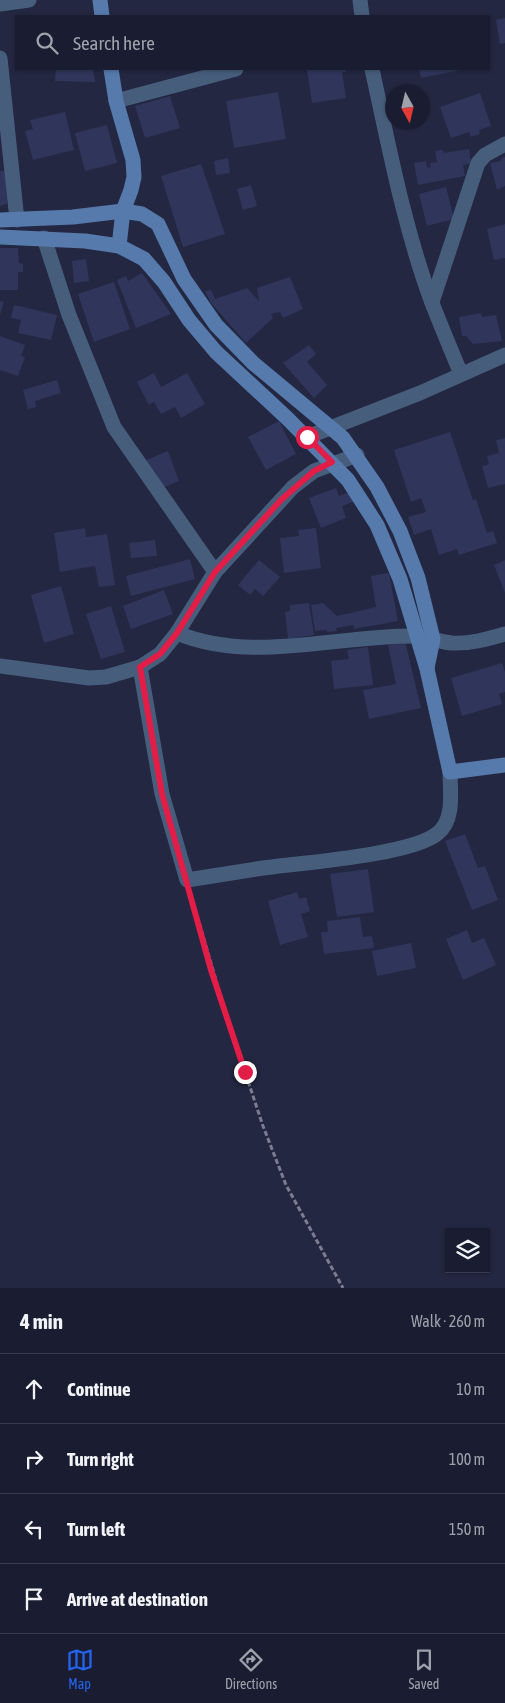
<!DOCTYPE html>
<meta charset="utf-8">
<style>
body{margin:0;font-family:"Asap Condensed",sans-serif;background:#232639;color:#f1f3f6}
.controls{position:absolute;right:15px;bottom:15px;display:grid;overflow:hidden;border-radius:0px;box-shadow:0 1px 4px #0004}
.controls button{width:45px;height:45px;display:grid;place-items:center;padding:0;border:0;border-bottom:1px solid #383b4d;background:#1a1d31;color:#f1f3f6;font:25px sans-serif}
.compass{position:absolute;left:385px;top:85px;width:45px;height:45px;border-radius:50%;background:#1a1d31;box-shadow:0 1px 4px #0004;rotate:172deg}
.stop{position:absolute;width:15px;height:15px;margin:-11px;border:4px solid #e11d48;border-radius:50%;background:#fff}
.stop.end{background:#e11d48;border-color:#fff;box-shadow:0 1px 5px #0008}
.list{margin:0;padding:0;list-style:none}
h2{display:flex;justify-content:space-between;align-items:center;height:65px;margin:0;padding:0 20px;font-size:21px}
h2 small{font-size:16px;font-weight:400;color:#9fa2ab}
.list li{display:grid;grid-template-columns:32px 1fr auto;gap:15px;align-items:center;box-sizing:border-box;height:70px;padding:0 20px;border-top:1px solid #383b4d}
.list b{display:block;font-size:19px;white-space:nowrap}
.list em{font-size:16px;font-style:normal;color:#9fa2ab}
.icon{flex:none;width:28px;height:28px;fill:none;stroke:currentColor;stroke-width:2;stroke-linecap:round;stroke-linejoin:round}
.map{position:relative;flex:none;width:505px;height:1288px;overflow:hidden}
.search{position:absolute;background:#1a1d31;box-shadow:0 1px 4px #0004;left:15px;right:15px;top:15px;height:55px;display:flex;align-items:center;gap:12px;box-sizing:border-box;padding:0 18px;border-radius:0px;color:#9fa2ab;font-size:19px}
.sheet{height:345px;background:#1a1d31}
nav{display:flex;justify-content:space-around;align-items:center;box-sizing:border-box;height:70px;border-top:1px solid #383b4d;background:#1a1d31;font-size:14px;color:#9fa2ab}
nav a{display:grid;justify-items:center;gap:2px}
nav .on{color:#2563eb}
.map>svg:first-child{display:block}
.building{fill:#30355c}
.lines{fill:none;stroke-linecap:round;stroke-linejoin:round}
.path{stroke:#7b7e92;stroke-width:3;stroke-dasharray:5 2.5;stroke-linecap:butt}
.street{stroke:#475d7c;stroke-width:15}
.secondary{stroke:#567aab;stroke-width:15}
.route{stroke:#e11d48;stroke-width:6}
</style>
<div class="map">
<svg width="505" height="1288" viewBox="0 0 505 1288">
<rect width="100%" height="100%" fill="#232741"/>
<g class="building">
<polygon points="505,18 505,43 500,44 496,20"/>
<polygon points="56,69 93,69 95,82 55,81"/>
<polygon points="307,69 345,69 346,72 342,72 346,98 312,103"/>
<polygon points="419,69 461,69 461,70 421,78"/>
<polygon points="278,92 286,139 234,148 226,101"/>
<polygon points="480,93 491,126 479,130 480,134 471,137 469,132 451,138 440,107"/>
<polygon points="170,96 180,128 145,138 135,106"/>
<polygon points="65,112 74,150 33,160 25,131 33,129 30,120"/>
<polygon points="107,125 117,163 85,171 75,133"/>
<polygon points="469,149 471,163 463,165 465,176 418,185 414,163 426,161 427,168 431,167 430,163 437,162 435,151 443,150 444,153"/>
<polygon points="505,157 505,186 497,190 490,163 501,161 501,158"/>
<polygon points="228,158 230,173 216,175 214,161"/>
<polygon points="201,164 225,234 183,247 161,176"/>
<polygon points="0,171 6,171 7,204 0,206"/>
<polygon points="251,185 257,206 243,210 237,189"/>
<polygon points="446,187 454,219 427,226 419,194"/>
<polygon points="505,224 505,258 494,260 487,229"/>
<polygon points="0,248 18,248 19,263 23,264 23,272 18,272 18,290 0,290"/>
<polygon points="86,259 89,281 74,283 72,261"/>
<polygon points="142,273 171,314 136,328 117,280 126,276 128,281"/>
<polygon points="290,277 303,309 283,318 280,312 271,314 273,318 246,343 211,303 205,291 211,290 215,299 247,288 259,301 257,288"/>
<polygon points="114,282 130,329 94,342 78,294"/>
<polygon points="0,301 4,302 0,315"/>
<polygon points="14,305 57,315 51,340 18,333 21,320 11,318"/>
<polygon points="481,313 482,317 496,315 502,341 473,344 466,336 462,336 459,317"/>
<polygon points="0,336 25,345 21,356 25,357 18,376 0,370"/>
<polygon points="309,345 316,354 307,362 327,385 314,398 283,363"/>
<polygon points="154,373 161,387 187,373 205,404 181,418 175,407 161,414 154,402 149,405 137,382"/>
<polygon points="57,380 61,393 35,401 36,407 28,409 23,390"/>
<polygon points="279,421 296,454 266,470 248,437"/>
<polygon points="450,432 473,500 476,499 487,533 493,531 497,543 459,555 457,549 439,555 431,529 414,535 408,517 426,512 421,498 411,502 394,450"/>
<polygon points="505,438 505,484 488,488 482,466 489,464 487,456 499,453 496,440"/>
<polygon points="168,451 179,481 162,488 155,472 150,474 144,461"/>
<polygon points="336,488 339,496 349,492 353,502 342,506 346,518 321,528 309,498"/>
<polygon points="85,528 86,537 107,534 115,585 99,587 95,566 60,572 54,533"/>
<polygon points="316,528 321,568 284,573 280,538 299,536 298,530"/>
<polygon points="155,540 157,556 131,558 129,543"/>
<polygon points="190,559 195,579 131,596 126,576"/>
<polygon points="259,560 280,577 263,596 255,589 250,595 238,585"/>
<polygon points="505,560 505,593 494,565"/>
<polygon points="389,573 398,621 354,629 353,625 336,628 337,631 327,632 327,630 315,631 311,605 323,603 337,616 376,607 371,576"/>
<polygon points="61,586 74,634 44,643 31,595"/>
<polygon points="164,590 173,614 131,629 123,606"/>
<polygon points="309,603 314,635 288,639 285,612 290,611 290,605"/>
<polygon points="111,606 125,652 101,659 86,614"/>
<polygon points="405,641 421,708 369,719 363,690 396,684 388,645"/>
<polygon points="368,647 373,685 334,689 331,661 349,659 347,650"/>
<polygon points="502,663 505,672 505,692 499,694 502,704 462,716 451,678"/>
<polygon points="465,834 478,868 485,866 498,900 472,910 445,841"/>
<polygon points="368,869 374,912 337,917 330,874"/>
<polygon points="297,892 299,899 306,897 310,911 301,914 308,937 280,945 268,901"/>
<polygon points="360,917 363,937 372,936 374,948 324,954 321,932 328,932 327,921"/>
<polygon points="467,930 472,943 484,938 496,965 463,980 446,939"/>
<polygon points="411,943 416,968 377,976 372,951"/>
</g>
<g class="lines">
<polyline class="path" points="191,895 228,1021 263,1126 286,1185 343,1288"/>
<g class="street">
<polyline points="360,0 362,16"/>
<polyline points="0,4 29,0"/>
<polyline points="0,58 17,220"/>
<path d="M372,69C389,147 404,227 432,303C441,326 451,350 461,374"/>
<polyline points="116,101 236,69"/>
<polyline points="44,238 69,315 114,427 215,572"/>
<polyline points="432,302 478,163 485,155 505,144"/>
<polyline points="307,437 420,393 505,355"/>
<path d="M177,633C252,664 336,635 415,636C428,637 440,642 452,643C470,644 488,639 505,634"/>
<polyline points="0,666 89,678 106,677 140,667 160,654 177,633 215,572 293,487 314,471 357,455"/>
<path d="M140,667L162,794L187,880C212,876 237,872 263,868C299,863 413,855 438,833C455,819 450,791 450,772"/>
</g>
<g class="secondary">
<polyline points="100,0 102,16"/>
<polyline points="111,69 116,101 133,160 134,177 131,190 123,211 119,246"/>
<polyline points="0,220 73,217 123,211 142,214 158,224 184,279 216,325 253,363 343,438 377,487 400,531 418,578 433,639 427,668"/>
<polyline points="0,237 85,241 119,246 144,259 164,282 189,320 216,352 288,419 348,480 377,525 400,579 427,669 450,772 505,765"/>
</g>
</g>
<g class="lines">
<polyline class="route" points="245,1072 211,970 162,794 140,667 160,654 177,633 215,572 281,500 314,471 332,462 307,437"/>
</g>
</svg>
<div class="controls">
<button><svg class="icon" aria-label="layers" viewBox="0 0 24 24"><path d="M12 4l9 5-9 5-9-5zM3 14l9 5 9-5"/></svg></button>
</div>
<svg class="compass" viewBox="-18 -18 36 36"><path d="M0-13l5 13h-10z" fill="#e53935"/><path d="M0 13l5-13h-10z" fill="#9fa2ab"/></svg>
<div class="stop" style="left:307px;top:437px"></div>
<div class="stop end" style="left:245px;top:1072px"></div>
<div class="search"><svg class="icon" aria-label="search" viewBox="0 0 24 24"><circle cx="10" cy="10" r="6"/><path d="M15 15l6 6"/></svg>Search here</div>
</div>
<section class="sheet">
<h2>4 min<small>Walk · 260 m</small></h2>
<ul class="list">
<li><svg class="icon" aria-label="ahead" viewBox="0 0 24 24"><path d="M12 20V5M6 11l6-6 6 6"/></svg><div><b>Continue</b></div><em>10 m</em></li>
<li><svg class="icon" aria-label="right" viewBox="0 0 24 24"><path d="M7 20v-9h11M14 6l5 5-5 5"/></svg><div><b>Turn right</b></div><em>100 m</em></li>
<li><svg class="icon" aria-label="left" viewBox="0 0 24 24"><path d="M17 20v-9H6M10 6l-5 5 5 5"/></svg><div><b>Turn left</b></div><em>150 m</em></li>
<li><svg class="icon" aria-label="arrive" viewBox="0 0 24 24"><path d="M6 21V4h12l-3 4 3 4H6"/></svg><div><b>Arrive at destination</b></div></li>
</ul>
</section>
<nav>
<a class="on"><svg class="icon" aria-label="map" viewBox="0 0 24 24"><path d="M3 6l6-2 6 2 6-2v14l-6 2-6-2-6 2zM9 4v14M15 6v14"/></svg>Map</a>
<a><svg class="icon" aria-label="directions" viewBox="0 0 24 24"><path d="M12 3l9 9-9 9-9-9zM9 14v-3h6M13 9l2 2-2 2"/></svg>Directions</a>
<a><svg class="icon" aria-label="saved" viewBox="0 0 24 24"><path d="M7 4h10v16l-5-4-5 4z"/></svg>Saved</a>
</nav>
